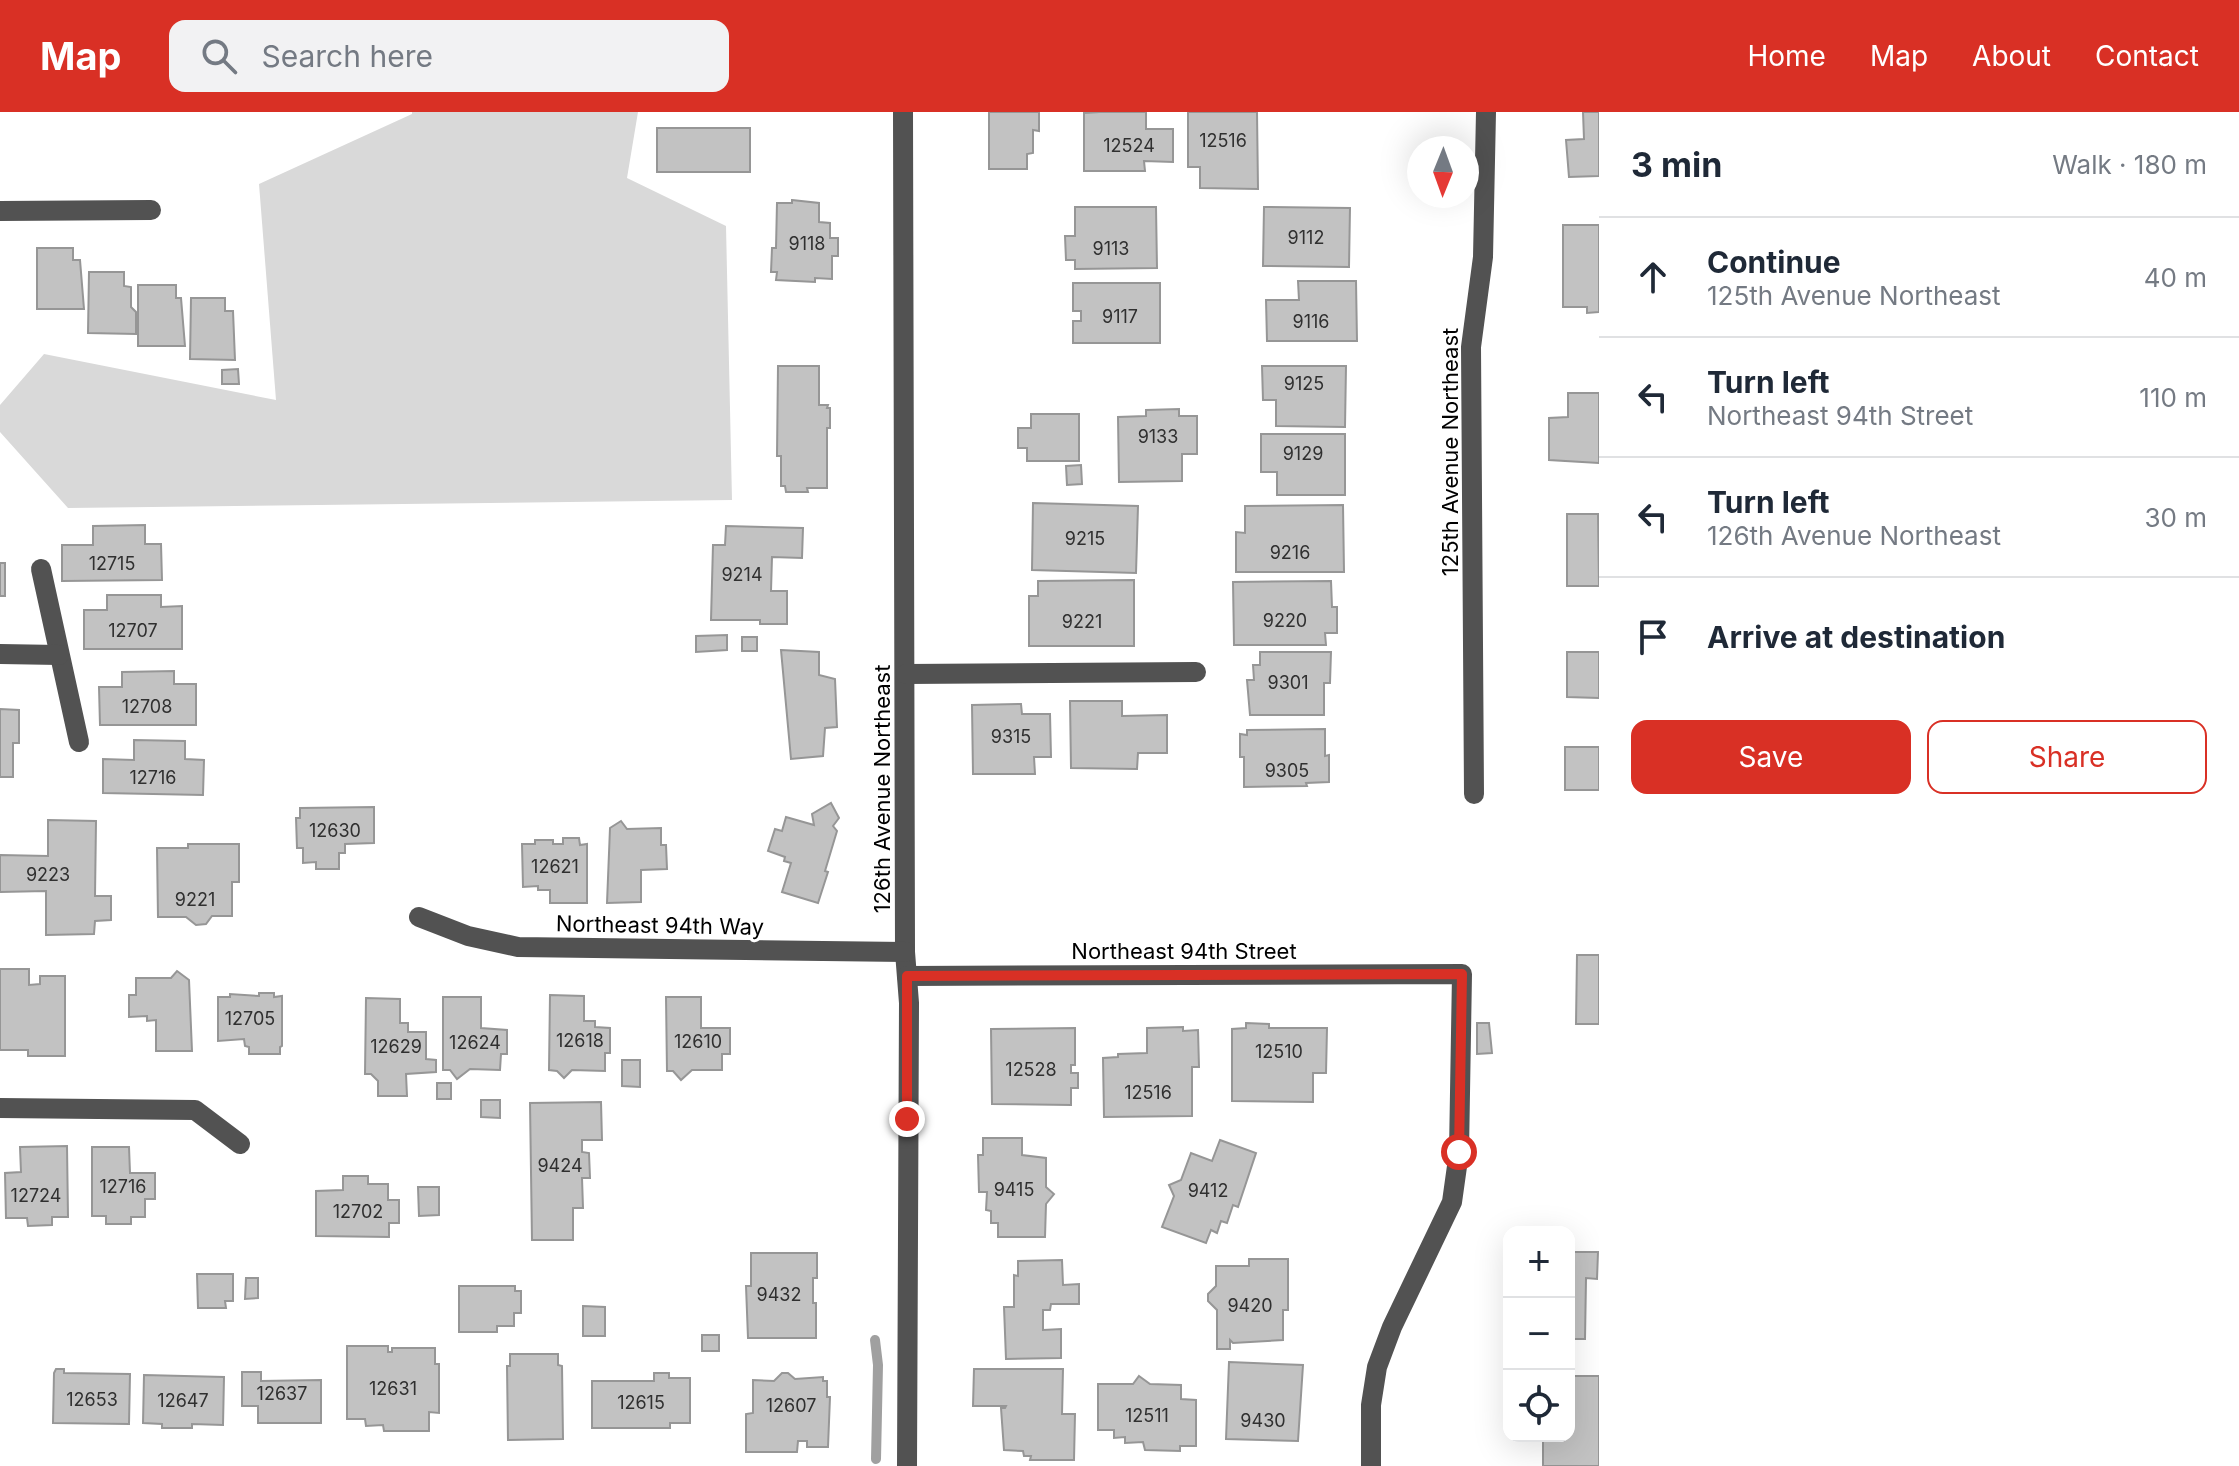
<!DOCTYPE html>
<meta charset="utf-8">
<style>
body{margin:0;font-family:Inter,sans-serif;background:#f2f2f3;color:#1f2937}
.controls{position:absolute;right:24px;bottom:24px;display:grid;overflow:hidden;border-radius:16px;box-shadow:0 8px 32px #0002}
.controls button{width:72px;height:72px;display:grid;place-items:center;padding:0;border:0;border-bottom:2px solid #e0e1e3;background:#fff;color:#1f2937;font:40px sans-serif}
.compass{position:absolute;left:1407px;top:24px;width:72px;height:72px;border-radius:50%;background:#fff;box-shadow:0 8px 32px #0002;rotate:181deg}
.stop{position:absolute;width:24px;height:24px;margin:-18px;border:6px solid #d93025;border-radius:50%;background:#fff}
.stop.end{background:#d93025;border-color:#fff;box-shadow:0 2px 8px #0008}
.list{margin:0;padding:0;list-style:none}
h2{display:flex;justify-content:space-between;align-items:center;height:104px;margin:0;padding:0 32px;font-size:34px}
h2 small{font-size:26px;font-weight:400;color:#747a83}
.list li{display:grid;grid-template-columns:52px 1fr auto;gap:24px;align-items:center;box-sizing:border-box;height:120px;padding:0 32px;border-top:2px solid #e0e1e3}
.list b{display:block;font-size:30px;white-space:nowrap}
.list p{margin:0;font-size:26px;white-space:nowrap;color:#747a83}
.list em{font-size:26px;font-style:normal;color:#747a83}
.actions{display:flex;gap:16px;padding:24px 32px}
.actions a{flex:1;padding:18px 0;border:2px solid #d93025;border-radius:16px;text-align:center;font-size:28px;color:#d93025}
.actions .main{background:#d93025;color:#fff}
.icon{flex:none;width:44px;height:44px;fill:none;stroke:currentColor;stroke-width:2;stroke-linecap:round;stroke-linejoin:round}
.map{position:relative;flex:none;width:1599px;height:1354px;overflow:hidden}
header{display:flex;align-items:center;gap:48px;box-sizing:border-box;height:112px;padding:0 40px;background:#d93025;color:#fff}
header strong{font-size:38px}
nav{display:flex;gap:44px;margin-inline-start:auto;font-size:28px}
.search{width:560px;height:72px;background:#f2f2f3;display:flex;align-items:center;gap:20px;box-sizing:border-box;padding:0 28px;border-radius:16px;color:#747a83;font-size:30px}
main{display:flex}
aside{flex:1;background:#fff}
.map>svg:first-child{display:block}
.green{fill:#d9d9d9}
.lines{fill:none;stroke-linecap:round;stroke-linejoin:round}
.stream{stroke:#a0a0a0;stroke-width:10}
.building{fill:#c2c2c2;stroke:#969696;stroke-width:2}
.minor{stroke:#525252;stroke-width:20}
.route{stroke:#d93025;stroke-width:10}
.labels{text-anchor:middle;dominant-baseline:central;stroke-width:6;stroke-linejoin:round;paint-order:stroke}
.number-label{font-size:18px;fill:#303030}
.street-label{font-size:22px;fill:#000;stroke:#fff}
</style>
<header>
<strong>Map</strong>
<div class="search"><svg class="icon" aria-label="search" viewBox="0 0 24 24"><circle cx="10" cy="10" r="6"/><path d="M15 15l6 6"/></svg>Search here</div>
<nav><a>Home</a><a>Map</a><a>About</a><a>Contact</a></nav>
</header>
<main>
<div class="map">
<svg width="1599" height="1354" viewBox="0 0 1599 1354">
<rect width="100%" height="100%" fill="#fff"/>
<polygon class="green" points="412,0 638,0 627,66 726,114 732,388 68,396 0,320 0,293 44,242 276,288 259,72 412,2"/>
<g class="lines">
<polyline class="stream" points="875,1228 878,1253 876,1347"/>
</g>
<g class="building">
<polygon points="989,0 1039,0 1039,19 1033,18 1033,41 1027,42 1027,57 989,57"/>
<polygon points="1100,0 1146,0 1146,17 1173,17 1173,50 1144,49 1145,59 1084,59 1084,1"/>
<polygon points="1188,0 1257,0 1258,77 1200,76 1200,55 1188,55"/>
<polygon points="1583,0 1599,0 1599,64 1569,65 1566,28 1584,27"/>
<rect x="657" y="16" width="93" height="44"/>
<polygon points="792,88 819,91 819,110 830,111 830,126 838,126 838,144 832,144 832,167 815,166 815,170 776,168 777,160 771,160 772,136 776,136 777,91 792,91"/>
<polygon points="1075,95 1156,95 1157,156 1075,157 1075,148 1066,148 1065,124 1075,124"/>
<polygon points="1264,95 1350,96 1349,155 1263,154"/>
<polygon points="1563,113 1599,113 1599,200 1587,201 1587,195 1563,195"/>
<polygon points="37,136 73,136 73,148 80,148 84,197 37,197"/>
<polygon points="89,160 124,160 124,174 131,175 131,195 136,200 136,222 88,221"/>
<polygon points="1298,169 1356,169 1357,229 1267,229 1266,188 1299,188"/>
<polygon points="1073,171 1160,171 1160,231 1073,231 1073,209 1081,209 1081,199 1073,199"/>
<polygon points="138,173 176,173 176,186 181,186 185,234 138,234"/>
<polygon points="191,186 225,186 225,199 233,199 235,248 190,247"/>
<polygon points="778,254 819,254 819,293 828,293 827,296 830,296 830,316 827,316 827,376 807,376 808,380 786,380 785,374 781,374 781,344 777,344"/>
<polygon points="1262,254 1346,254 1345,315 1276,314 1276,288 1263,288"/>
<polygon points="238,257 239,272 222,272 222,258"/>
<polygon points="1568,281 1599,281 1599,351 1549,348 1549,306 1568,305"/>
<polygon points="1179,297 1179,304 1197,304 1197,342 1182,342 1182,369 1119,370 1118,305 1146,304 1146,298"/>
<polygon points="1031,302 1079,302 1079,349 1027,349 1027,336 1018,336 1018,316 1031,316"/>
<polygon points="1261,322 1345,322 1345,383 1277,383 1277,360 1261,360"/>
<polygon points="1081,353 1082,372 1067,373 1066,354"/>
<polygon points="1033,391 1138,394 1136,461 1032,458"/>
<polygon points="1343,393 1344,460 1236,460 1236,420 1245,421 1245,394"/>
<polygon points="1567,402 1598,402 1599,474 1567,474"/>
<polygon points="145,413 145,432 161,432 162,468 62,469 62,433 93,433 93,414"/>
<polygon points="726,414 803,416 802,446 772,445 771,479 787,479 787,512 760,512 760,508 711,508 713,433 725,433"/>
<rect x="0" y="451" width="5" height="33"/>
<polygon points="1134,468 1134,534 1029,534 1029,484 1038,484 1038,469"/>
<polygon points="1331,469 1332,495 1337,495 1337,521 1325,521 1326,533 1234,533 1233,470"/>
<polygon points="107,483 161,483 161,495 182,494 182,537 84,537 84,498 107,498"/>
<polygon points="727,523 727,538 696,540 696,524"/>
<rect x="742" y="525" width="15" height="14"/>
<polygon points="781,538 819,540 819,563 835,567 837,615 825,616 823,644 791,647"/>
<polygon points="1260,540 1331,540 1330,571 1324,571 1324,603 1250,603 1247,568 1254,568 1253,553 1260,553"/>
<polygon points="1567,540 1599,540 1599,586 1567,585"/>
<polygon points="174,559 174,572 196,572 196,613 100,613 99,575 122,575 122,560"/>
<polygon points="1070,589 1122,589 1122,604 1167,603 1167,641 1138,641 1137,657 1071,656"/>
<polygon points="1021,592 1022,602 1050,602 1051,645 1034,645 1035,662 973,662 972,593"/>
<polygon points="0,597 19,598 19,631 13,631 13,665 0,665"/>
<polygon points="1325,617 1325,644 1329,643 1329,670 1306,671 1307,674 1244,675 1244,645 1240,645 1240,622 1247,623 1247,618"/>
<polygon points="134,628 185,629 185,647 204,648 203,683 103,681 103,647 134,648"/>
<rect x="1565" y="635" width="34" height="43"/>
<polygon points="831,691 839,706 833,714 837,719 825,759 828,760 818,791 782,780 791,751 784,749 785,745 768,739 775,717 782,719 786,705 814,713 812,702"/>
<polygon points="374,695 374,731 345,732 345,741 339,741 339,757 316,757 316,750 303,751 303,736 297,736 296,706 300,706 300,696"/>
<polygon points="48,708 96,709 95,784 111,784 111,808 95,809 94,822 46,823 46,779 0,780 0,743 48,744"/>
<polygon points="621,709 627,717 661,716 661,733 666,733 667,757 641,758 641,790 607,791 610,716"/>
<polygon points="563,726 579,726 580,733 587,732 587,791 550,791 550,778 538,778 538,774 523,775 522,732 535,732 535,728 553,728 553,732 563,732"/>
<polygon points="188,732 239,732 239,770 232,770 232,804 212,804 206,812 196,813 186,805 158,805 157,736 188,736"/>
<polygon points="1577,843 1599,843 1599,912 1576,912"/>
<polygon points="0,857 29,857 29,873 40,872 40,864 65,864 65,944 28,944 28,938 0,938"/>
<polygon points="177,859 189,868 192,939 156,939 156,908 147,909 147,904 129,905 129,883 136,883 136,866 171,866"/>
<polygon points="259,881 274,881 274,885 282,884 282,934 280,935 280,942 249,942 249,935 245,934 244,927 218,929 218,885 230,885 230,882 259,884"/>
<polygon points="550,883 584,884 584,909 595,909 595,915 610,916 610,941 605,941 605,959 572,958 564,966 557,959 549,958"/>
<polygon points="443,885 481,885 481,916 507,918 507,942 501,942 500,958 470,957 457,967 450,958 443,958"/>
<polygon points="666,885 701,885 701,916 730,916 730,942 722,942 722,958 692,958 681,968 673,959 667,959"/>
<polygon points="366,886 400,887 400,911 408,911 408,920 426,920 426,947 436,948 436,960 406,962 407,984 378,984 378,969 371,962 365,962"/>
<polygon points="1246,911 1269,912 1269,916 1327,916 1326,961 1313,961 1313,990 1232,989 1232,917 1246,916"/>
<polygon points="1477,911 1489,911 1492,941 1477,942"/>
<polygon points="1183,915 1183,919 1198,918 1199,955 1192,955 1192,1004 1104,1005 1103,946 1118,945 1118,942 1147,941 1147,916"/>
<polygon points="1075,916 1075,953 1071,953 1071,961 1078,961 1078,976 1071,976 1071,993 992,992 991,917"/>
<polygon points="622,948 640,948 640,975 622,974"/>
<rect x="437" y="971" width="14" height="16"/>
<polygon points="481,988 500,988 500,1006 481,1005"/>
<polygon points="601,990 602,1028 582,1028 582,1040 589,1041 590,1066 582,1066 583,1096 573,1096 573,1128 532,1128 530,991"/>
<polygon points="983,1026 1022,1026 1022,1043 1046,1046 1046,1075 1054,1082 1046,1092 1045,1125 998,1125 998,1111 991,1111 991,1099 986,1098 987,1080 979,1080 978,1043 983,1043"/>
<polygon points="1220,1028 1256,1041 1238,1095 1233,1093 1227,1111 1221,1109 1217,1121 1211,1118 1206,1131 1162,1115 1174,1084 1169,1073 1181,1068 1191,1041 1212,1049"/>
<polygon points="67,1034 68,1105 52,1105 52,1113 28,1114 27,1106 6,1106 5,1061 21,1060 20,1035"/>
<polygon points="92,1035 129,1035 130,1061 155,1061 155,1087 145,1087 145,1105 131,1105 131,1112 106,1112 106,1104 92,1104"/>
<polygon points="343,1064 368,1064 368,1072 388,1072 388,1088 399,1088 399,1111 389,1111 389,1125 316,1124 316,1079 343,1078"/>
<polygon points="418,1075 439,1075 439,1103 419,1104"/>
<polygon points="1569,1140 1598,1140 1597,1167 1586,1166 1585,1227 1569,1227"/>
<polygon points="751,1141 817,1141 817,1166 813,1166 813,1191 816,1191 816,1226 748,1226 746,1174 751,1174"/>
<polygon points="1249,1147 1288,1147 1288,1198 1283,1198 1283,1228 1233,1231 1230,1228 1230,1237 1217,1237 1217,1198 1208,1189 1208,1182 1216,1174 1216,1154 1249,1154"/>
<polygon points="1062,1148 1063,1173 1079,1172 1079,1192 1051,1192 1050,1198 1043,1198 1043,1218 1061,1217 1061,1246 1006,1247 1004,1195 1014,1195 1014,1163 1018,1164 1018,1149"/>
<polygon points="197,1162 233,1162 233,1189 225,1189 226,1196 198,1196"/>
<polygon points="246,1166 258,1166 258,1186 245,1187"/>
<polygon points="459,1174 515,1174 515,1179 521,1179 521,1201 514,1201 514,1214 497,1214 497,1220 459,1220"/>
<polygon points="583,1194 605,1195 605,1224 583,1224"/>
<rect x="702" y="1223" width="17" height="16"/>
<polygon points="347,1234 388,1234 388,1240 392,1240 392,1236 435,1236 435,1252 439,1252 439,1301 429,1300 429,1319 384,1319 383,1313 366,1314 365,1307 347,1307"/>
<polygon points="510,1242 558,1242 558,1253 562,1254 563,1327 508,1328 507,1254 510,1254"/>
<polygon points="1229,1250 1303,1253 1298,1329 1226,1327"/>
<polygon points="56,1257 64,1257 64,1261 130,1262 129,1312 53,1311 54,1261"/>
<polygon points="974,1257 1063,1257 1062,1302 1075,1302 1074,1348 1030,1348 1031,1344 1024,1344 1023,1339 1004,1338 1001,1296 1005,1296 1006,1294 973,1294"/>
<polygon points="242,1260 261,1260 261,1269 321,1268 321,1311 258,1311 258,1294 242,1294"/>
<polygon points="654,1261 669,1261 669,1266 690,1266 690,1311 670,1311 670,1316 592,1316 592,1269 654,1269"/>
<polygon points="782,1261 788,1261 795,1267 823,1265 823,1269 827,1269 827,1285 830,1285 828,1335 807,1335 807,1329 798,1329 797,1340 746,1340 746,1302 753,1301 753,1268 774,1269"/>
<polygon points="144,1263 224,1265 223,1313 192,1312 192,1316 162,1316 162,1312 143,1311"/>
<polygon points="1139,1264 1150,1272 1181,1273 1181,1287 1196,1288 1196,1334 1180,1334 1180,1339 1145,1338 1143,1330 1125,1331 1125,1325 1114,1326 1114,1318 1098,1318 1098,1272 1133,1272"/>
<polygon points="1569,1264 1599,1264 1599,1354 1543,1354 1543,1324 1569,1324"/>
</g>
<g class="lines">
<g class="minor">
<polyline points="903,0 905,840 909,891 907,1354"/>
<polyline points="0,99 151,98"/>
<polyline points="41,457 79,630"/>
<polyline points="0,542 59,543"/>
<polyline points="906,562 1196,560"/>
<polyline points="1474,682 1471,235 1483,145 1486,0"/>
<polyline points="419,805 468,824 518,835 905,840"/>
<polyline points="907,864 1462,862 1459,1040 1452,1090 1392,1215 1377,1255 1371,1293 1371,1354"/>
<polyline points="0,996 195,998 240,1032"/>
</g>
</g>
<g class="lines">
<polyline class="route" points="907,1007 907,864 1462,862 1459,1040"/>
</g>
<g class="labels">
<g class="number-label">
<text x="1223" y="28">12516</text>
<text x="1129" y="33">12524</text>
<text x="1306" y="125">9112</text>
<text x="807" y="131">9118</text>
<text x="1111" y="136">9113</text>
<text x="1120" y="204">9117</text>
<text x="1311" y="209">9116</text>
<text x="1304" y="271">9125</text>
<text x="1158" y="324">9133</text>
<text x="1303" y="341">9129</text>
<text x="1085" y="426">9215</text>
<text x="1290" y="440">9216</text>
<text x="112" y="451">12715</text>
<text x="742" y="462">9214</text>
<text x="1285" y="508">9220</text>
<text x="1082" y="509">9221</text>
<text x="133" y="518">12707</text>
<text x="1288" y="570">9301</text>
<text x="147" y="594">12708</text>
<text x="1011" y="624">9315</text>
<text x="1287" y="658">9305</text>
<text x="153" y="665">12716</text>
<text x="335" y="718">12630</text>
<text x="555" y="754">12621</text>
<text x="48" y="762">9223</text>
<text x="195" y="787">9221</text>
<text x="250" y="906">12705</text>
<text x="580" y="928">12618</text>
<text x="698" y="929">12610</text>
<text x="475" y="930">12624</text>
<text x="396" y="934">12629</text>
<text x="1279" y="939">12510</text>
<text x="1031" y="957">12528</text>
<text x="1148" y="980">12516</text>
<text x="560" y="1053">9424</text>
<text x="123" y="1074">12716</text>
<text x="1014" y="1077">9415</text>
<text x="1208" y="1078">9412</text>
<text x="36" y="1083">12724</text>
<text x="358" y="1099">12702</text>
<text x="779" y="1182">9432</text>
<text x="1250" y="1193">9420</text>
<text x="393" y="1276">12631</text>
<text x="282" y="1281">12637</text>
<text x="92" y="1287">12653</text>
<text x="183" y="1288">12647</text>
<text x="641" y="1290">12615</text>
<text x="791" y="1293">12607</text>
<text x="1147" y="1303">12511</text>
<text x="1263" y="1308">9430</text>
</g>
<g class="street-label">
<text transform="translate(1450 340) rotate(-90)">125th Avenue Northeast</text>
<text transform="translate(882 677) rotate(-90)">126th Avenue Northeast</text>
<text transform="translate(660 813) rotate(1)">Northeast 94th Way</text>
<text x="1184" y="839">Northeast 94th Street</text>
</g>
</g>
</svg>
<div class="controls">
<button>+</button>
<button>−</button>
<button><svg class="icon" aria-label="locate" viewBox="0 0 24 24"><circle cx="12" cy="12" r="6"/><path d="M12 2v4M12 18v4M2 12h4M18 12h4"/></svg></button>
</div>
<svg class="compass" viewBox="-18 -18 36 36"><path d="M0-13l5 13h-10z" fill="#e53935"/><path d="M0 13l5-13h-10z" fill="#747a83"/></svg>
<div class="stop" style="left:1459px;top:1040px"></div>
<div class="stop end" style="left:907px;top:1007px"></div>
</div>
<aside>
<h2>3 min<small>Walk · 180 m</small></h2>
<ul class="list">
<li><svg class="icon" aria-label="ahead" viewBox="0 0 24 24"><path d="M12 20V5M6 11l6-6 6 6"/></svg><div><b>Continue</b><p>125th Avenue Northeast</p></div><em>40 m</em></li>
<li><svg class="icon" aria-label="left" viewBox="0 0 24 24"><path d="M17 20v-9H6M10 6l-5 5 5 5"/></svg><div><b>Turn left</b><p>Northeast 94th Street</p></div><em>110 m</em></li>
<li><svg class="icon" aria-label="left" viewBox="0 0 24 24"><path d="M17 20v-9H6M10 6l-5 5 5 5"/></svg><div><b>Turn left</b><p>126th Avenue Northeast</p></div><em>30 m</em></li>
<li><svg class="icon" aria-label="arrive" viewBox="0 0 24 24"><path d="M6 21V4h12l-3 4 3 4H6"/></svg><div><b>Arrive at destination</b></div></li>
</ul>
<div class="actions"><a class="main">Save</a><a>Share</a></div>
</aside>
</main>
